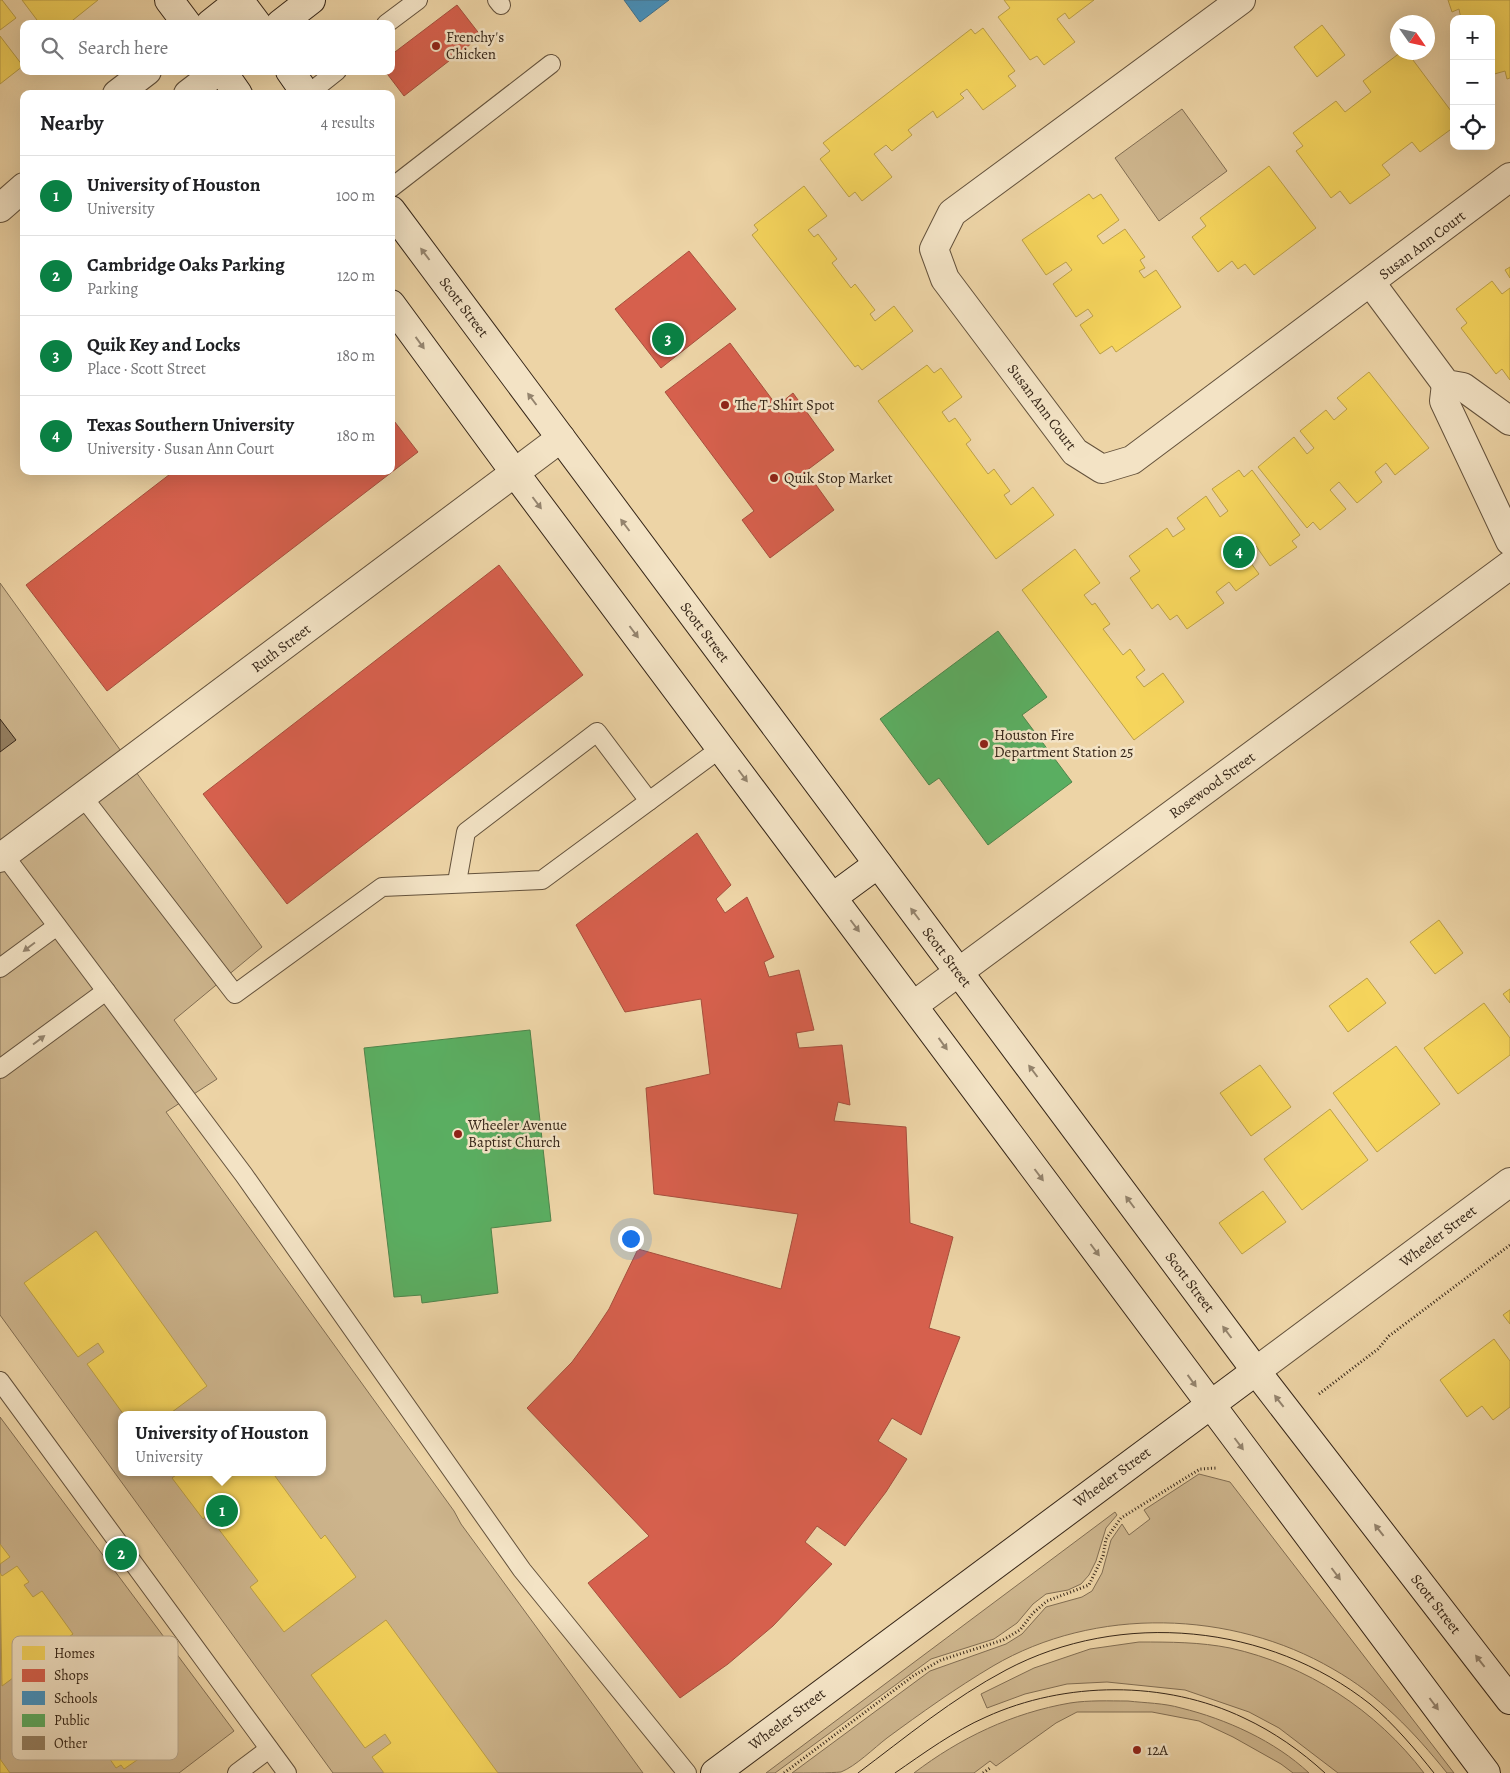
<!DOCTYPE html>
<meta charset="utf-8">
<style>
body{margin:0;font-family:Alegreya,serif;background:#f6f6f6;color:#202124}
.controls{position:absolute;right:15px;top:15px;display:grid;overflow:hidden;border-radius:10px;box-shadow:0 5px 20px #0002}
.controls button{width:45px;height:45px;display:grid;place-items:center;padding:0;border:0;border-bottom:1px solid #e0e0e0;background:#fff;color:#202124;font:25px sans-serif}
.compass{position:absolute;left:1390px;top:15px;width:45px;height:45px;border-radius:50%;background:#fff;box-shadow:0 5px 20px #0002;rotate:124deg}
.you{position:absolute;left:630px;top:1238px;width:18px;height:18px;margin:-12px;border:4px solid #fff;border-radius:50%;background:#1a73e8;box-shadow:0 0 0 8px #1a73e833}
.badge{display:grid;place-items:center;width:32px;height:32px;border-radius:50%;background:#0b8043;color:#fff;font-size:16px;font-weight:700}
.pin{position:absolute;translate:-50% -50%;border:2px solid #fff;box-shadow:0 1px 5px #0006}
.popup{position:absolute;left:118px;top:1411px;width:208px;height:65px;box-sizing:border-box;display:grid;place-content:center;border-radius:10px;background:#fff;filter:drop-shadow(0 1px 4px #0005);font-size:16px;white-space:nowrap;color:#757577}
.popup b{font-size:19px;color:#202124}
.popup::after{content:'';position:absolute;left:50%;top:100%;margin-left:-10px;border:10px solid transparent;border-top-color:#fff}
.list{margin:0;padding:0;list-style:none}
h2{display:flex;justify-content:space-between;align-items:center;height:65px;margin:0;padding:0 20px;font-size:21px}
h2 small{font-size:16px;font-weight:400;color:#757577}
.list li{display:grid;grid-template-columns:32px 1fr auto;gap:15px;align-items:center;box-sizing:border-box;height:80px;padding:0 20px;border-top:1px solid #e0e0e0}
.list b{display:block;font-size:19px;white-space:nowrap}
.list p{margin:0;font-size:16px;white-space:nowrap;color:#757577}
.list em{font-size:16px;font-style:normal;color:#757577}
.icon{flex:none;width:28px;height:28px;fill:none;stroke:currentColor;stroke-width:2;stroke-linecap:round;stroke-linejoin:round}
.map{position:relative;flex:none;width:1510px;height:1773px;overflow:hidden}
.search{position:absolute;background:#fff;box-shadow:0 5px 20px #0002;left:20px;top:20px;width:375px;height:55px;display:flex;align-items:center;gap:12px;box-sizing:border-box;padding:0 18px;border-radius:10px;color:#757577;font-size:19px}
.panel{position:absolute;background:#fff;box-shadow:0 5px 20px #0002;left:20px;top:90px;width:375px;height:385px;border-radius:10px}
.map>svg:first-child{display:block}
.green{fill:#ceb68e;stroke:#826e53;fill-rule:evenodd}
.homes{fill:#f6d55c;stroke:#bca048}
.shops{fill:#d6604d;stroke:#a64f3d}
.schools{fill:#4393c3;stroke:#3f7290}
.public{fill:#5aae61;stroke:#4f854b}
.building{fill:#958062;stroke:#362618}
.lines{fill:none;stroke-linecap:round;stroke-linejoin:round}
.lane-casing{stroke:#64523c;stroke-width:20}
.street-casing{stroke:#64523c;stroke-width:30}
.secondary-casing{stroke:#362618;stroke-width:30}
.path{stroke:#362618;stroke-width:3;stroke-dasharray:1 2.5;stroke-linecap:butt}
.lane{stroke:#f3e3c5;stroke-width:18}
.street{stroke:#f3e3c5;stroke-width:28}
.secondary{stroke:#f3e3c5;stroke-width:28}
.tram{stroke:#362618;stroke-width:1}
.oneway{fill:#94846e}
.poi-dot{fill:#8f2418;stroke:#f3e3c5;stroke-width:2}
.labels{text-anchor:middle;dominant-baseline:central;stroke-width:5;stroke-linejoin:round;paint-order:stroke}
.poi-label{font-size:15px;fill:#362618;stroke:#f3e3c5;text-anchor:start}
.street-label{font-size:15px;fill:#362618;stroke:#f3e3c5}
.key{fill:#f3e3c5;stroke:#baaa91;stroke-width:1}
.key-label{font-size:14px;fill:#362618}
</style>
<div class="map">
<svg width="1510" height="1773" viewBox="0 0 1510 1773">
<rect width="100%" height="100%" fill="#edd4a6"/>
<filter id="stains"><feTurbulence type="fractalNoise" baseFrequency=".004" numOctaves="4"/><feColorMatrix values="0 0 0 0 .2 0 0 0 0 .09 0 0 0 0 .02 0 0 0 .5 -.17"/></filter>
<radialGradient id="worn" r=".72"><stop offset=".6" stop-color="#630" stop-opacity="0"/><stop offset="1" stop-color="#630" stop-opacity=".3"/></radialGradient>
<g class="green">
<polygon points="1182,109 1227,171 1159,221 1115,158"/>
<path d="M0,583L262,947L174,1020L217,1079L166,1112L454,1511L461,1524L643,1773H333L0,1315ZM122,1415H322V1472H122Z"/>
<polygon points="0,1417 234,1731 179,1773 0,1773"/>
<path d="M1199,1474L1230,1482L1454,1773H1447C1414,1732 1379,1695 1333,1669C1232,1610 1095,1606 993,1666C956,1688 921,1713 887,1738C874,1748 856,1766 841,1772C832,1773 804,1773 792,1773L930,1671L1006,1644L1022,1634L1046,1607L1082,1597L1092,1591L1102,1573L1111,1540L1122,1524L1129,1535L1150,1519L1144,1510Z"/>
<polygon points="1115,1512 1117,1515 1106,1528 1096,1561 1089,1575 1081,1584 1068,1590 1046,1594 1033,1604 1017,1623 994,1639 931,1659 775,1773 766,1773"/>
<path d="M1139,1642C1170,1642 1200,1642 1230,1648C1307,1665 1376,1710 1424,1773H1338L1279,1728L1249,1712L1185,1690L1107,1682L1067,1684L1025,1694L987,1708L981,1694L1034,1668L1090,1649Z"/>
<path d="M1128,1701C1145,1703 1164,1703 1181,1708C1226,1719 1275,1741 1309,1773H1293L1281,1764L1233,1737L1199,1721L1152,1712H1077L1056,1723L996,1766L990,1761L974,1773H914C960,1738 1012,1713 1070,1703C1089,1700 1109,1701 1128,1701Z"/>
</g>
<g class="homes">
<polygon points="0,0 2,0 16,18 0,30"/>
<polygon points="22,0 98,0 68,24 40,24"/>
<polygon points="1004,0 1094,0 1069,19 1065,13 1057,19 1075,42 1044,65 1037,56 1030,60 998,17 1010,8"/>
<polygon points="1448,0 1510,0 1510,78 1507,79 1505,71 1491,75 1491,19 1461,19 1459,9 1452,12"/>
<polygon points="1322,25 1345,55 1317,77 1294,47"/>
<polygon points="983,28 1015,71 1008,76 1016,86 983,110 967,89 960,94 964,98 937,118 933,111 908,130 912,135 892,151 886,145 874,154 892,177 862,201 855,192 849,197 820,159 830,151 823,143 971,29 975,34"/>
<polygon points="0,36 23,66 0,84"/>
<polygon points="1401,52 1407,52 1454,115 1454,127 1420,152 1412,142 1382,165 1390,175 1350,204 1340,191 1331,198 1296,151 1303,146 1293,133 1336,101 1345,112 1371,92 1363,81"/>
<polygon points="1269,166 1316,228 1254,275 1245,264 1238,269 1232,261 1218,272 1192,237 1206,226 1200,218"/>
<polygon points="804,186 827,216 808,230 814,237 818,234 837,259 832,263 851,288 855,284 875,310 870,314 875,321 894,306 913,331 862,370 858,365 855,367 752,235 758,230 754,225"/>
<polygon points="1089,194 1093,199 1101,194 1119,220 1097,236 1103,244 1125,229 1145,257 1140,260 1145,268 1139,271 1144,278 1156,270 1181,307 1116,352 1112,346 1100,354 1080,325 1093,316 1088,309 1076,317 1053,284 1072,270 1066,262 1046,275 1022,240"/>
<polygon points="1510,267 1510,278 1505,270"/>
<polygon points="1492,281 1502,294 1510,288 1510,380 1502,369 1496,374 1461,328 1467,323 1456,309"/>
<polygon points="927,365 934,373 941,368 962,397 942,412 949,422 955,418 971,440 966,444 988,474 994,469 1010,491 1004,495 1011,505 1033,487 1054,515 996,559 878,401"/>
<polygon points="1369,372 1429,448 1395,475 1386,463 1375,472 1382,482 1357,503 1339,482 1330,490 1346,509 1320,530 1313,522 1307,528 1258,467 1294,437 1307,454 1314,448 1300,431 1326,410 1334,420 1347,409 1337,398"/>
<polygon points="1239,470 1244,477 1252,470 1300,535 1292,541 1297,547 1270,566 1256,546 1245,555 1259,574 1236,591 1229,582 1216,592 1224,603 1187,629 1177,615 1170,620 1158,604 1152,609 1130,578 1140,571 1129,556 1167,528 1173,537 1185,529 1177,518 1206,496 1220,517 1228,511 1212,489"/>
<polygon points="1075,549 1100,583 1084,595 1092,605 1095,603 1110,624 1103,629 1123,655 1130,649 1145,670 1136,677 1144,687 1163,673 1184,702 1134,740 1022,590"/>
<polygon points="1439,920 1463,953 1435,974 1410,942"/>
<polygon points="1367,978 1386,1003 1348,1032 1329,1006"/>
<polygon points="1510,989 1510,1003 1503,994"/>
<polygon points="1484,1003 1510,1038 1510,1055 1458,1094 1424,1048"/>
<polygon points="1396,1046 1440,1104 1377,1152 1333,1093"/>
<polygon points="1260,1065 1291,1107 1251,1136 1220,1093"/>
<polygon points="1330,1109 1368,1160 1302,1210 1264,1159"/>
<polygon points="1263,1191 1286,1222 1242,1254 1219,1223"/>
<polygon points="96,1231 207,1386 168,1415 124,1415 87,1364 104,1352 98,1343 78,1357 24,1283"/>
<polygon points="1510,1310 1510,1324 1503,1315"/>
<polygon points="1494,1339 1510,1361 1510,1407 1493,1420 1482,1406 1467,1417 1440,1380"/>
<polygon points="180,1472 272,1472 321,1539 325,1535 356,1577 284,1632 250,1587 258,1581 208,1515 203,1519 172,1478"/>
<polygon points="0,1544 10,1557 0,1564"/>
<polygon points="17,1566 29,1582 24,1585 33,1597 42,1591 73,1634 2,1686 0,1573 2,1576"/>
<polygon points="386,1620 498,1773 384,1773 372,1757 391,1743 385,1734 365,1748 311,1675"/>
<polygon points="125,1672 167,1731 149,1743 153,1749 124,1769 121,1765 116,1768 75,1708"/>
<polygon points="0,1759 10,1773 0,1773"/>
</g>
<g class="shops">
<polygon points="457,5 481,36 404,96 385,71 391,71 391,55"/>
<polygon points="689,251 736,309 661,368 615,309"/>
<polygon points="730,343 777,406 793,393 834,450 806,471 834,510 770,558 742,520 754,511 665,392"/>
<polygon points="391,417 418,452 107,691 26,585 174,471 391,471"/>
<polygon points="499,565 583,675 287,904 203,794"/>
<polygon points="697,833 731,885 716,899 725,913 747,897 774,957 764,962 769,977 799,970 814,1030 796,1033 799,1048 842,1045 850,1105 838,1102 834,1121 906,1127 910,1223 953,1237 929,1328 960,1337 921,1435 892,1418 878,1441 907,1459 886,1492 845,1546 817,1526 805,1542 832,1564 773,1626 728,1664 680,1698 588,1583 649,1536 527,1408 572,1362 591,1336 609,1309 638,1249 781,1289 798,1214 654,1194 646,1088 710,1074 701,999 625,1012 576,925"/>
</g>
<polygon class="schools" points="624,0 669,0 640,22"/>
<g class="public">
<polygon points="998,631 1047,697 1022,715 1072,782 988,845 939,778 929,785 880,719"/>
<polygon points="530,1030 551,1221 491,1228 498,1293 422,1303 421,1295 394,1297 364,1048"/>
</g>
<polygon class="building" points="0,719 16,740 0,752"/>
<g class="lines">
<defs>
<g id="lane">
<polyline points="497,0 501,5"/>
<polyline points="386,24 418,0"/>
<polyline points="308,94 337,71"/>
<polyline points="391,188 551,64"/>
<polyline points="83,797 235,994 382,887 542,880 721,748"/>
<polyline points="4,855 244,1175 522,1570 687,1773"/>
<polyline points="457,882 466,832 597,732 649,801"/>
<polyline points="0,968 57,926"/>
<polyline points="0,1069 106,991"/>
<polyline points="0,1381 287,1773"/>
<polyline points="237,1773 269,1749"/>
</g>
<g id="street">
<polyline points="1241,0 952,213 934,249 945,279 1075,452 1102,469 1132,460 1510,177"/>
<polyline points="117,94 147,71"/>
<polyline points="188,94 218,71"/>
<polyline points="0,208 24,187"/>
<polyline points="1371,283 1446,384 1463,387 1510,421"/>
<polyline points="1446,384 1444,401 1510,541"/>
<polyline points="0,858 561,438"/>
<polyline points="914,1005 1510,565"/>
<polyline points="1256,1371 1510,1182"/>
</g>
<g id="secondary">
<polyline points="169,0 187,24"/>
<polyline points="239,0 257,24"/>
<polyline points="210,24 240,0"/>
<polyline points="280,24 311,0"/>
<polyline points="222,71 238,94"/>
<polyline points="290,71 306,94"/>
<polyline points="391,210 1256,1371 1510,1700"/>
<polyline points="391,304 515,473 1486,1773"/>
<polyline points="833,897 878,864"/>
<polyline points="715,1773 1256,1371"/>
</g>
</defs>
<use href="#lane" class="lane-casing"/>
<use href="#street" class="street-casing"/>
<use href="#secondary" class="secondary-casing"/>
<g class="path">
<polyline points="1319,1394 1378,1349 1389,1336 1510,1245"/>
<polyline points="784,1773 913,1676 941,1660 1003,1640 1020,1630 1033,1613 1047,1601 1089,1585 1103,1556 1106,1539 1121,1518 1200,1469 1217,1468"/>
<polyline points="983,1773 990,1768"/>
</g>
<use href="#lane" class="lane"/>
<use href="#street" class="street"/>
<use href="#secondary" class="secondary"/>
<g class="tram">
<path d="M858,1773C906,1737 953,1698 1006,1670C1121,1609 1269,1624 1370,1704C1394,1724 1415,1749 1434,1773"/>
<path d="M895,1773C924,1753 954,1731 986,1717C1065,1681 1165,1680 1244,1718C1274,1732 1301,1751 1325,1773"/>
</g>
</g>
<defs><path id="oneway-solid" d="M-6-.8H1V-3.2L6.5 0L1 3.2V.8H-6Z" transform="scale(1.25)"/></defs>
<g class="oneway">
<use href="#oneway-solid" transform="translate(425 254) rotate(-127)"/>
<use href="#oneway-solid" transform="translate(420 343) rotate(54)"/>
<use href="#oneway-solid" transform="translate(532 399) rotate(-127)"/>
<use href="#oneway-solid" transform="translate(537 503) rotate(53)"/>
<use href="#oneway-solid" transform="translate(625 525) rotate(-127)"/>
<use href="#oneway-solid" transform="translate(634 632) rotate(53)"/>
<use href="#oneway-solid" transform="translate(743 776) rotate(53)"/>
<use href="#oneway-solid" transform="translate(915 914) rotate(-127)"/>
<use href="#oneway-solid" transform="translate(855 926) rotate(53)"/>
<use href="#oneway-solid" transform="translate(29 947) rotate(143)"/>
<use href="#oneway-solid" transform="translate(39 1040) rotate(-37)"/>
<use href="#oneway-solid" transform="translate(943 1044) rotate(54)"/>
<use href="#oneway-solid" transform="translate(1033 1071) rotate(-127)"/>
<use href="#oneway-solid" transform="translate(1039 1175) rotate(53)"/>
<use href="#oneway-solid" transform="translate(1130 1202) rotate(-127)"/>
<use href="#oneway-solid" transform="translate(1095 1250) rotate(53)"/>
<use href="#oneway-solid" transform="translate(1227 1332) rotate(-127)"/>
<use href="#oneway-solid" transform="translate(1192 1381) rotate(54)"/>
<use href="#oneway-solid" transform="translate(1279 1401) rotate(-128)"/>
<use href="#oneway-solid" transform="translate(1239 1444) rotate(53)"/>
<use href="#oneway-solid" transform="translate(1379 1530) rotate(-128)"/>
<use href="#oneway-solid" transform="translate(1336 1574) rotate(53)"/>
<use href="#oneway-solid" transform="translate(1480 1661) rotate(-128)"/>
<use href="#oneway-solid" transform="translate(1434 1704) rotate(53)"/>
</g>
<g class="poi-dot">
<circle cx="436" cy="46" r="5"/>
<circle cx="725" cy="405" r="5"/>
<circle cx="774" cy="478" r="5"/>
<circle cx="984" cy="744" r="5"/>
<circle cx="458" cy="1134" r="5"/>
<circle cx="1137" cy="1750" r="5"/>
</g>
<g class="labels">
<g class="poi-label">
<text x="446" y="37">Frenchy's<tspan x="446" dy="17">Chicken</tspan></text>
<text x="735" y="405">The T-Shirt Spot</text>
<text x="784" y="478">Quik Stop Market</text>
<text x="994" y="735">Houston Fire<tspan x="994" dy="17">Department Station 25</tspan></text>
<text x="468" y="1125">Wheeler Avenue<tspan x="468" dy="17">Baptist Church</tspan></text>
<text x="1147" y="1750">12A</text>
</g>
<g class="street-label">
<text transform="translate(1422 245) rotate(-37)">Susan Ann Court</text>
<text transform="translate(464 307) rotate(53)">Scott Street</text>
<text transform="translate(1042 407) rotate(53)">Susan Ann Court</text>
<text transform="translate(705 632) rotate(53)">Scott Street</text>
<text transform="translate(281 648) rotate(-37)">Ruth Street</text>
<text transform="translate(1212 785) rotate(-36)">Rosewood Street</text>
<text transform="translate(947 957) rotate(53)">Scott Street</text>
<text transform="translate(1438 1236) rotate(-37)">Wheeler Street</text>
<text transform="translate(1190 1282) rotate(53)">Scott Street</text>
<text transform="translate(1112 1477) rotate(-36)">Wheeler Street</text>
<text transform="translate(1436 1604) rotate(52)">Scott Street</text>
<text transform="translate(787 1719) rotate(-37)">Wheeler Street</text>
</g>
</g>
<rect x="12" y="1636" width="166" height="124" rx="8" class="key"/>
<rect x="22" y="1646" width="23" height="14" fill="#f6d55c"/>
<rect x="22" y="1669" width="23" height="13" fill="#d6604d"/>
<rect x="22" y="1691" width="23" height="14" fill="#4393c3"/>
<rect x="22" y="1714" width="23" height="13" fill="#5aae61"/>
<rect x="22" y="1736" width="23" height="14" fill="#958062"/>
<g class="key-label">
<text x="54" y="1658">Homes</text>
<text x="54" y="1680">Shops</text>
<text x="54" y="1703">Schools</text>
<text x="54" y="1725">Public</text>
<text x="54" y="1748">Other</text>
</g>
<rect width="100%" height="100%" filter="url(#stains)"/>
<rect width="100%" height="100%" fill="url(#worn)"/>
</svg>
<div class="controls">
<button>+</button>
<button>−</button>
<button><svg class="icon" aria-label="locate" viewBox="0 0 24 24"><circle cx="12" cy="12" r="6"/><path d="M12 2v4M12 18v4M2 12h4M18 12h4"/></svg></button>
</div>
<svg class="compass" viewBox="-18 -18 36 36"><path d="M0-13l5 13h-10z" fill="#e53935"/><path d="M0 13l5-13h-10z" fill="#757577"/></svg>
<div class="you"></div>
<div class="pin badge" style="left:222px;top:1511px">1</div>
<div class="popup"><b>University of Houston</b>University</div>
<div class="pin badge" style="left:121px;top:1554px">2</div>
<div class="pin badge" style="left:668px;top:339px">3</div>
<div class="pin badge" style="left:1239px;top:552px">4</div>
<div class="search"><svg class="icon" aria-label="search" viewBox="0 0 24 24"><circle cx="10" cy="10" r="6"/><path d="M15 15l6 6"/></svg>Search here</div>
<section class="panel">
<h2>Nearby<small>4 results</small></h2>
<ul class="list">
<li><span class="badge">1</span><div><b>University of Houston</b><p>University</p></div><em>100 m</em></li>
<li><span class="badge">2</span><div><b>Cambridge Oaks Parking</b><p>Parking</p></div><em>120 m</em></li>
<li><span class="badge">3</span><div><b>Quik Key and Locks</b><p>Place · Scott Street</p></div><em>180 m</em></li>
<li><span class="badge">4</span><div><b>Texas Southern University</b><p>University · Susan Ann Court</p></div><em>180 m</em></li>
</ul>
</section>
</div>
